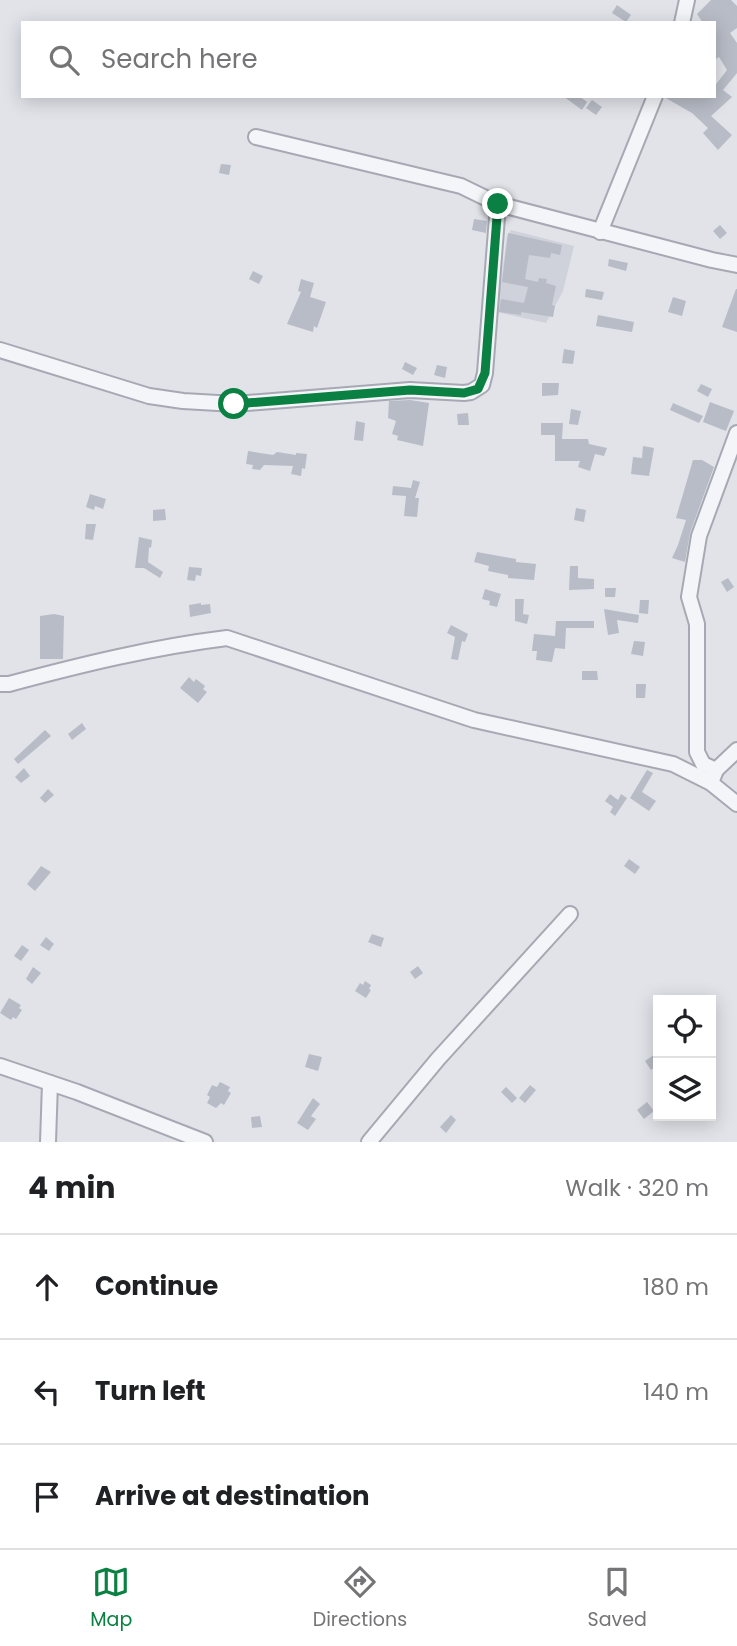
<!DOCTYPE html>
<meta charset="utf-8">
<style>
body{margin:0;font-family:Poppins,sans-serif;background:#f2f2f2;color:#202124}
.controls{position:absolute;right:21px;bottom:21px;display:grid;overflow:hidden;border-radius:0px;box-shadow:0 4px 18px #0003}
.controls button{width:63px;height:63px;display:grid;place-items:center;padding:0;border:0;border-bottom:2px solid #e0e0e0;background:#fff;color:#202124;font:35px sans-serif}
.stop{position:absolute;width:21px;height:21px;margin:-16px;border:5px solid #0b8043;border-radius:50%;background:#fff}
.stop.end{background:#0b8043;border-color:#fff;box-shadow:0 2px 7px #0008}
.list{margin:0;padding:0;list-style:none}
h2{display:flex;justify-content:space-between;align-items:center;height:91px;margin:0;padding:0 28px;font-size:30px}
h2 small{font-size:23px;font-weight:400;color:#757577}
.list li{display:grid;grid-template-columns:46px 1fr auto;gap:21px;align-items:center;box-sizing:border-box;height:105px;padding:0 28px;border-top:2px solid #e0e0e0}
.list b{display:block;font-size:26px;white-space:nowrap}
.list em{font-size:23px;font-style:normal;color:#757577}
.icon{flex:none;width:38px;height:38px;fill:none;stroke:currentColor;stroke-width:2;stroke-linecap:round;stroke-linejoin:round}
.map{position:relative;flex:none;width:737px;height:1142px;overflow:hidden}
.search{position:absolute;background:#fff;box-shadow:0 4px 18px #0003;left:21px;right:21px;top:21px;height:77px;display:flex;align-items:center;gap:18px;box-sizing:border-box;padding:0 24px;border-radius:0px;color:#757577;font-size:26px}
.sheet{height:406px;background:#fff}
nav{display:flex;justify-content:space-around;align-items:center;box-sizing:border-box;height:98px;border-top:2px solid #e0e0e0;background:#fff;font-size:19px;color:#757577}
nav a{display:grid;justify-items:center;gap:4px}
nav .on{color:#0b8043}
.map>svg:first-child{display:block}
.built{fill:#cfd2db}
.building{fill:#b8bcc6}
.lines{fill:none;stroke-linecap:round;stroke-linejoin:round}
.minor-casing{stroke:#a6a9b3;stroke-width:18}
.minor{stroke:#f4f5f8;stroke-width:14}
.route{stroke:#0b8043;stroke-width:9}
</style>
<div class="map">
<svg width="737" height="1142" viewBox="0 0 737 1142">
<rect width="100%" height="100%" fill="#e1e3e9"/>
<polygon class="built" points="511,230 574,246 563,291 546,323 497,312 507,237"/>
<g class="building">
<polygon points="711,0 731,0 737,6 737,28 730,33 737,43 737,73 723,90 732,97 711,116 732,135 718,150 703,133 708,128 692,113 664,97 714,96 714,87 727,70 719,57 714,60 714,23 703,23 697,14"/>
<polygon points="617,5 631,15 626,22 612,13"/>
<polygon points="563,96 579,96 587,102 582,110"/>
<polygon points="592,100 602,107 596,115 586,108"/>
<polygon points="221,164 231,165 229,175 219,173"/>
<polygon points="474,219 487,221 486,233 472,230"/>
<polygon points="720,225 727,233 720,239 713,231"/>
<polygon points="508,233 562,245 560,255 551,253 550,258 529,255 525,279 538,282 539,278 547,279 546,283 556,286 552,305 555,306 553,317 521,312 521,315 499,312 501,299 524,303 528,287 502,282"/>
<polygon points="609,259 628,263 626,271 608,266"/>
<polygon points="253,271 263,276 259,284 249,279"/>
<polygon points="301,279 314,283 310,297 326,302 317,328 314,326 313,332 287,324 301,292 298,291"/>
<polygon points="586,289 604,292 602,300 585,297"/>
<polygon points="736,289 737,289 737,332 722,327"/>
<polygon points="673,297 686,301 682,316 668,312"/>
<polygon points="598,315 634,322 632,332 596,326"/>
<polygon points="564,349 575,351 573,364 562,363"/>
<polygon points="405,362 417,368 413,375 402,369"/>
<polygon points="437,365 447,367 445,378 434,375"/>
<polygon points="542,383 559,383 558,395 542,396"/>
<polygon points="701,384 712,389 708,397 697,391"/>
<polygon points="410,400 429,403 423,446 397,440 398,436 392,434 396,421 388,418 389,401"/>
<polygon points="710,402 734,411 726,431 703,422"/>
<polygon points="673,403 703,416 699,423 670,410"/>
<polygon points="571,409 581,411 578,425 569,424"/>
<polygon points="468,413 469,425 458,425 457,414"/>
<polygon points="356,421 365,423 363,441 354,440"/>
<polygon points="541,423 563,423 562,439 588,439 589,444 607,448 604,456 595,454 590,471 578,467 580,461 555,461 555,435 541,435"/>
<polygon points="643,446 654,448 649,476 631,474 633,457 642,458"/>
<polygon points="248,451 273,455 277,452 296,455 296,453 307,454 305,469 302,468 301,476 291,474 293,466 264,465 260,470 252,469 253,465 246,464"/>
<polygon points="693,460 702,460 714,467 690,533 685,562 672,558 678,545 686,520 676,518"/>
<polygon points="413,480 420,482 415,498 419,498 417,517 404,516 406,496 392,495 393,486 411,488"/>
<polygon points="90,494 106,499 103,509 95,506 94,510 86,507"/>
<polygon points="576,508 586,510 584,522 574,520"/>
<polygon points="165,509 166,520 153,521 153,510"/>
<polygon points="86,524 96,524 93,540 85,539"/>
<polygon points="139,537 152,540 151,548 149,547 148,562 163,572 160,578 144,568 135,568"/>
<polygon points="477,552 516,559 516,562 536,564 534,580 508,578 508,575 488,571 489,566 474,562"/>
<polygon points="570,566 578,566 578,578 594,579 594,589 569,590"/>
<polygon points="189,567 202,568 201,576 196,575 195,581 187,580"/>
<polygon points="728,578 734,587 727,592 721,582"/>
<polygon points="605,588 616,588 615,597 605,597"/>
<polygon points="485,589 501,594 497,607 489,605 490,601 482,599"/>
<polygon points="515,599 524,599 523,614 529,615 527,624 515,621"/>
<polygon points="640,600 649,600 648,614 639,613"/>
<polygon points="201,603 201,605 210,604 211,613 190,617 189,605"/>
<polygon points="604,609 639,615 638,623 617,620 619,633 608,635"/>
<polygon points="54,614 64,616 63,659 40,659 40,616"/>
<polygon points="556,621 594,621 594,628 566,628 565,649 555,648 552,662 536,660 537,651 532,651 534,634 555,636"/>
<polygon points="451,625 468,634 465,642 462,641 458,660 451,659 455,637 447,633"/>
<polygon points="634,641 645,642 643,656 631,654"/>
<polygon points="582,671 597,671 598,680 582,680"/>
<polygon points="189,677 194,682 196,679 205,686 203,689 207,692 198,703 180,688"/>
<polygon points="636,684 646,684 645,698 636,698"/>
<polygon points="82,723 86,729 72,740 68,734"/>
<polygon points="45,730 51,736 18,764 14,759"/>
<polygon points="24,768 30,776 21,783 15,777"/>
<polygon points="647,770 653,773 642,792 656,801 649,811 630,798"/>
<polygon points="48,789 54,795 45,803 40,798"/>
<polygon points="610,794 618,800 621,794 627,798 615,816 610,812 613,807 605,801"/>
<polygon points="629,859 640,867 635,874 624,866"/>
<polygon points="41,866 51,872 35,891 27,884"/>
<polygon points="372,934 384,938 381,947 368,942"/>
<polygon points="46,937 54,944 49,951 40,945"/>
<polygon points="22,945 29,950 21,961 14,956"/>
<polygon points="418,966 423,973 415,979 410,972"/>
<polygon points="33,967 41,973 32,984 26,979"/>
<polygon points="365,981 371,985 369,989 371,990 366,998 355,991 360,983 363,985"/>
<polygon points="9,998 21,1005 19,1008 22,1010 16,1019 13,1017 11,1020 0,1013"/>
<polygon points="309,1054 322,1057 318,1071 305,1067"/>
<polygon points="655,1054 658,1064 651,1070 645,1061"/>
<polygon points="220,1082 230,1087 228,1091 231,1093 224,1105 221,1103 216,1108 207,1103 210,1097 207,1095 212,1085 217,1087"/>
<polygon points="530,1085 536,1090 525,1103 519,1098"/>
<polygon points="506,1087 517,1098 512,1103 501,1092"/>
<polygon points="313,1098 320,1104 311,1116 316,1119 308,1130 297,1123"/>
<polygon points="647,1102 654,1111 644,1119 637,1110"/>
<polygon points="451,1115 456,1120 446,1133 440,1127"/>
<polygon points="260,1116 262,1127 252,1128 251,1117"/>
</g>
<g class="lines">
<defs>
<g id="minor">
<polyline points="682,23 687,0"/>
<polyline points="256,137 461,186 498,204 712,260 737,265"/>
<polyline points="600,232 655,96"/>
<polyline points="0,350 149,396 183,401 235,404 410,390 464,393 471,392 482,385 485,373 498,204"/>
<polyline points="737,433 699,536 689,597 697,624 697,752 703,764 716,770 711,783 737,804"/>
<path d="M0,684H9C80,665 153,647 227,638L474,720L673,764L711,783"/>
<polyline points="716,770 737,750"/>
<polyline points="0,1066 77,1092 205,1142"/>
<polyline points="48,1142 50,1083"/>
<polyline points="369,1142 438,1059 570,914"/>
</g>
</defs>
<use href="#minor" class="minor-casing"/>
<use href="#minor" class="minor"/>
</g>
<g class="lines">
<polyline class="route" points="234,404 410,390 464,393 478,389 485,373 498,204"/>
</g>
</svg>
<div class="controls">
<button><svg class="icon" aria-label="locate" viewBox="0 0 24 24"><circle cx="12" cy="12" r="6"/><path d="M12 2v4M12 18v4M2 12h4M18 12h4"/></svg></button>
<button><svg class="icon" aria-label="layers" viewBox="0 0 24 24"><path d="M12 4l9 5-9 5-9-5zM3 14l9 5 9-5"/></svg></button>
</div>
<div class="stop" style="left:234px;top:404px"></div>
<div class="stop end" style="left:498px;top:204px"></div>
<div class="search"><svg class="icon" aria-label="search" viewBox="0 0 24 24"><circle cx="10" cy="10" r="6"/><path d="M15 15l6 6"/></svg>Search here</div>
</div>
<section class="sheet">
<h2>4 min<small>Walk · 320 m</small></h2>
<ul class="list">
<li><svg class="icon" aria-label="ahead" viewBox="0 0 24 24"><path d="M12 20V5M6 11l6-6 6 6"/></svg><div><b>Continue</b></div><em>180 m</em></li>
<li><svg class="icon" aria-label="left" viewBox="0 0 24 24"><path d="M17 20v-9H6M10 6l-5 5 5 5"/></svg><div><b>Turn left</b></div><em>140 m</em></li>
<li><svg class="icon" aria-label="arrive" viewBox="0 0 24 24"><path d="M6 21V4h12l-3 4 3 4H6"/></svg><div><b>Arrive at destination</b></div></li>
</ul>
</section>
<nav>
<a class="on"><svg class="icon" aria-label="map" viewBox="0 0 24 24"><path d="M3 6l6-2 6 2 6-2v14l-6 2-6-2-6 2zM9 4v14M15 6v14"/></svg>Map</a>
<a><svg class="icon" aria-label="directions" viewBox="0 0 24 24"><path d="M12 3l9 9-9 9-9-9zM9 14v-3h6M13 9l2 2-2 2"/></svg>Directions</a>
<a><svg class="icon" aria-label="saved" viewBox="0 0 24 24"><path d="M7 4h10v16l-5-4-5 4z"/></svg>Saved</a>
</nav>
